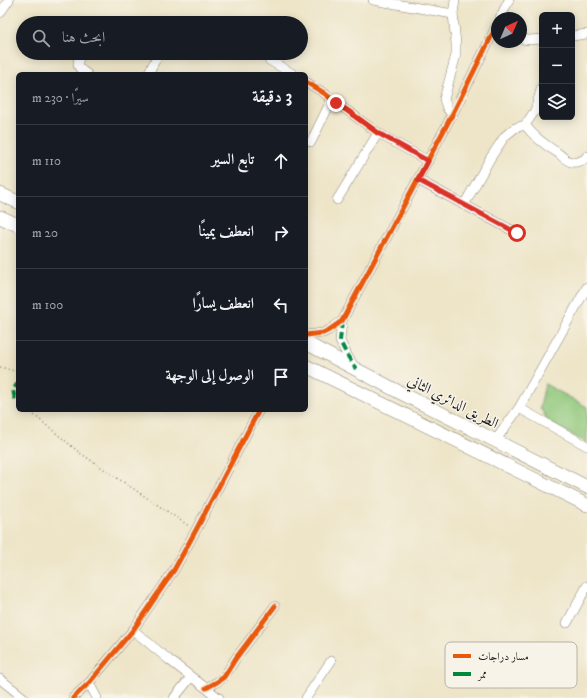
<!DOCTYPE html>
<html lang="ar">
<meta charset="utf-8">
<style>
body{margin:0;font-family:"IM FELL DW Pica",Amiri,serif;background:#20242c;color:#f1f3f6;direction:rtl}
.controls{position:absolute;right:12px;top:12px;display:grid;overflow:hidden;border-radius:6px;box-shadow:0 2px 10px #0003}
.controls button{width:36px;height:36px;display:grid;place-items:center;padding:0;border:0;border-bottom:1px solid #363941;background:#171b24;color:#f1f3f6;font:20px sans-serif}
.compass{position:absolute;left:491px;top:12px;width:36px;height:36px;border-radius:50%;background:#171b24;box-shadow:0 2px 10px #0003;rotate:44deg}
.stop{position:absolute;width:12px;height:12px;margin:-9px;border:3px solid #d93025;border-radius:50%;background:#fff}
.stop.end{background:#d93025;border-color:#fff;box-shadow:0 1px 4px #0008}
.list{margin:0;padding:0;list-style:none}
h2{display:flex;justify-content:space-between;align-items:center;height:52px;margin:0;padding:0 16px;font-size:17px}
h2 small{font-size:13px;font-weight:400;color:#9ea1a6}
.list li{display:grid;grid-template-columns:26px 1fr auto;gap:12px;align-items:center;box-sizing:border-box;height:72px;padding:0 16px;border-top:1px solid #363941}
.list b{display:block;font-size:15px;white-space:nowrap}
.list em{font-size:13px;font-style:normal;color:#9ea1a6}
.icon{flex:none;width:22px;height:22px;fill:none;stroke:currentColor;stroke-width:2;stroke-linecap:round;stroke-linejoin:round}
.map{position:relative;flex:none;width:587px;height:698px;overflow:hidden;direction:ltr}
.search{position:absolute;background:#171b24;box-shadow:0 2px 10px #0003;left:16px;top:16px;width:292px;height:44px;display:flex;align-items:center;gap:10px;box-sizing:border-box;padding:0 14px;border-radius:22px;color:#9ea1a6;font-size:15px}
.panel{position:absolute;background:#171b24;box-shadow:0 2px 10px #0003;left:16px;top:72px;width:292px;height:340px;border-radius:6px;direction:rtl}
.map>svg:first-child{display:block}
.green{fill:#90c87c;stroke:#56724c}
.lines{fill:none;stroke-linecap:round;stroke-linejoin:round}
.minor-casing{stroke:#858072;stroke-width:10}
.highway-casing{stroke:#858072;stroke-width:14}
.path{stroke:#858072;stroke-width:1.5;stroke-dasharray:1 3;stroke-linecap:butt}
.minor{stroke:#fff;stroke-width:9}
.highway{stroke:#fff;stroke-width:13}
.quiet{stroke:#00873e;stroke-width:4;stroke-dasharray:8 4;stroke-linecap:butt}
.cycleway-casing{stroke:#f7f3e8;stroke-width:8}
.cycleway{stroke:#e8590c;stroke-width:5}
.route{stroke:#d93025;stroke-width:5}
.labels{text-anchor:middle;dominant-baseline:central;stroke-width:3;stroke-linejoin:round;paint-order:stroke}
.street-label{font-size:15px;fill:#1c1c1c;stroke:#f7f3e8}
.key{fill:#f7f3e8;stroke:#b5b2ab;stroke-width:1}
.key-label{font-size:11px;fill:#1c1c1c}
</style>
<div class="map">
<svg width="587" height="698" viewBox="0 0 587 698">
<rect width="100%" height="100%" fill="#f7f3e8"/>
<filter id="ink" filterUnits="userSpaceOnUse"><feTurbulence type="fractalNoise" baseFrequency=".025" numOctaves="2"/><feDisplacementMap in="SourceGraphic" scale="8" xChannelSelector="R" yChannelSelector="G"/><feConvolveMatrix kernelMatrix="1 2 1 2 8 2 1 2 1" color-interpolation-filters="sRGB"/></filter>
<filter id="wash" filterUnits="userSpaceOnUse"><feTurbulence type="fractalNoise" baseFrequency=".012" numOctaves="4" result="noise"/><feDisplacementMap in="SourceGraphic" scale="16" xChannelSelector="R" yChannelSelector="G"/><feGaussianBlur stdDeviation="0.9" result="paint"/><feColorMatrix in="noise" values="0 0 0 0 0 0 0 0 0 0 0 0 0 0 0 0 0 1.4 0 .05"/><feComposite in="paint" operator="in"/></filter>
<g filter="url(#wash)">
<rect width="100%" height="100%" fill="#eee5c8"/>
<polygon class="green" points="545,384 587,407 587,443 548,422 540,407"/>
</g>
<g filter="url(#ink)">
<g class="lines">
<defs>
<g id="minor">
<polyline points="373,0 453,14"/>
<polyline points="0,13 9,0"/>
<polyline points="500,18 509,0"/>
<polyline points="572,36 587,34"/>
<polyline points="521,39 529,40 542,39"/>
<path d="M81,53C76,65 76,67 87,74"/>
<polyline points="269,60 293,74"/>
<polyline points="148,74 159,53"/>
<polyline points="306,82 324,93 340,106 348,111 352,114 378,133"/>
<polyline points="452,115 447,108 444,99 456,55 456,44 453,14 455,0"/>
<path d="M525,125C534,137 545,145 558,153C562,156 565,160 571,162C577,163 584,161 587,156"/>
<polyline points="311,142 332,99"/>
<polyline points="418,180 517,233"/>
<polyline points="337,200 378,133 428,161"/>
<polyline points="464,205 491,157 505,136 515,128 525,125 532,115 535,111 542,86"/>
<polyline points="342,321 340,341 347,355 355,368"/>
<polyline points="306,335 323,333 329,330 342,321 452,115 497,25"/>
<polyline points="519,408 587,446"/>
<polyline points="495,441 519,408 587,287"/>
<polyline points="567,623 587,586"/>
<polyline points="133,630 168,659 219,698"/>
<polyline points="0,679 24,698"/>
<polyline points="89,683 97,698"/>
<polyline points="206,688 217,682 224,677 236,658 275,606"/>
<polyline points="73,698 89,683 133,630 174,570 196,530 259,410"/>
<polyline points="174,698 191,677"/>
<polyline points="306,698 331,661"/>
</g>
<g id="highway">
<polyline points="0,194 18,202"/>
<polyline points="0,217 18,225"/>
<polyline points="306,343 399,392 587,487"/>
<polyline points="306,366 587,505"/>
</g>
</defs>
<use href="#minor" class="minor-casing"/>
<use href="#highway" class="highway-casing"/>
<g class="path">
<polyline points="0,367 18,372"/>
<polyline points="15,399 18,401"/>
<polyline points="28,410 80,453 189,526"/>
</g>
<use href="#minor" class="minor"/>
<use href="#highway" class="highway"/>
<g class="quiet">
<polyline points="342,321 340,341 347,355 356,369"/>
<polyline points="15,399 13,390 18,383"/>
</g>
<defs>
<g id="cycleway">
<polyline points="306,82 324,93 340,106 348,111 352,114 378,133"/>
<polyline points="306,335 323,333 329,330 342,321 452,115 497,25"/>
<polyline points="206,688 217,682 224,677 236,658 275,606"/>
<polyline points="73,698 89,683 133,630 174,570 196,530 259,410"/>
</g>
</defs>
<use href="#cycleway" class="cycleway-casing"/>
<use href="#cycleway" class="cycleway"/>
</g>
</g>
<g class="lines" filter="url(#ink)">
<polyline class="route" points="336,103 348,111 352,114 378,133 428,161 418,180 517,233"/>
</g>
<g class="labels">
<g class="street-label">
<text transform="translate(453 402) rotate(27)">الطريق الدائري الثاني</text>
</g>
</g>
<rect x="445" y="642" width="132" height="46" rx="6" class="key"/>
<rect x="453" y="654" width="18" height="4" fill="#e8590c"/>
<rect x="453" y="672" width="18" height="4" fill="#00873e"/>
<g class="key-label">
<text x="478" y="660">مسار دراجات</text>
<text x="478" y="678">ممر</text>
</g>
</svg>
<div class="controls">
<button>+</button>
<button>−</button>
<button><svg class="icon" aria-label="layers" viewBox="0 0 24 24"><path d="M12 4l9 5-9 5-9-5zM3 14l9 5 9-5"/></svg></button>
</div>
<svg class="compass" viewBox="-18 -18 36 36"><path d="M0-13l5 13h-10z" fill="#e53935"/><path d="M0 13l5-13h-10z" fill="#9ea1a6"/></svg>
<div class="stop" style="left:517px;top:233px"></div>
<div class="stop end" style="left:336px;top:103px"></div>
<div class="search"><svg class="icon" aria-label="search" viewBox="0 0 24 24"><circle cx="10" cy="10" r="6"/><path d="M15 15l6 6"/></svg>ابحث هنا</div>
<section class="panel">
<h2>3 دقيقة<small>سيرًا · 230 m</small></h2>
<ul class="list">
<li><svg class="icon" aria-label="ahead" viewBox="0 0 24 24"><path d="M12 20V5M6 11l6-6 6 6"/></svg><div><b>تابع السير</b></div><em>110 m</em></li>
<li><svg class="icon" aria-label="right" viewBox="0 0 24 24"><path d="M7 20v-9h11M14 6l5 5-5 5"/></svg><div><b>انعطف يمينًا</b></div><em>20 m</em></li>
<li><svg class="icon" aria-label="left" viewBox="0 0 24 24"><path d="M17 20v-9H6M10 6l-5 5 5 5"/></svg><div><b>انعطف يسارًا</b></div><em>100 m</em></li>
<li><svg class="icon" aria-label="arrive" viewBox="0 0 24 24"><path d="M6 21V4h12l-3 4 3 4H6"/></svg><div><b>الوصول إلى الوجهة</b></div></li>
</ul>
</section>
</div>
